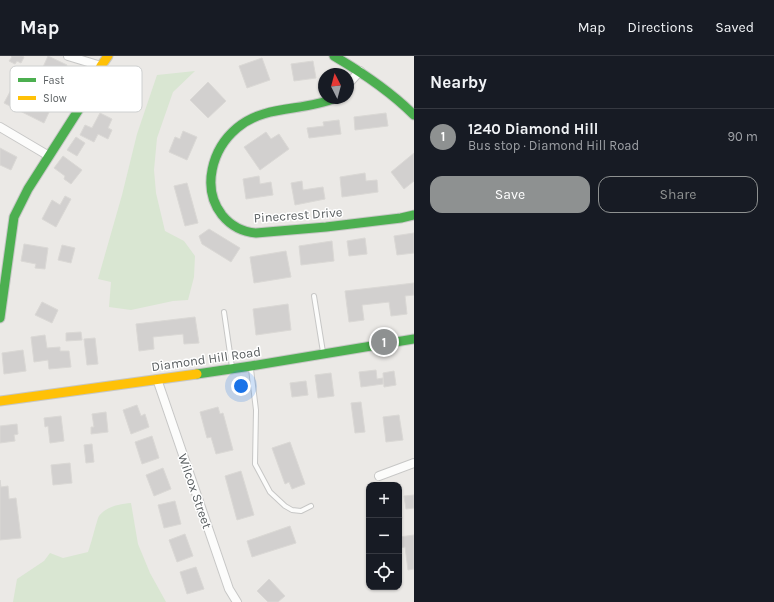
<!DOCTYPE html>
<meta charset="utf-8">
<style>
body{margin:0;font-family:Karla,sans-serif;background:#242831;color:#f1f3f6}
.controls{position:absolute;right:12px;bottom:12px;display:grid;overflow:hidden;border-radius:8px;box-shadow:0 1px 3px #0004}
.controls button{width:36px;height:36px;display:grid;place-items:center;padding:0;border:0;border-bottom:1px solid #363941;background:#171b24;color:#f1f3f6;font:20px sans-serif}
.compass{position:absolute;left:318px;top:12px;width:36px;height:36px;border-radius:50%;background:#171b24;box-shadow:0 1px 3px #0004;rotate:354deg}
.you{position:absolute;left:241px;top:330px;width:14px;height:14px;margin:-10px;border:3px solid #fff;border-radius:50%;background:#1a73e8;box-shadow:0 0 0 6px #1a73e833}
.badge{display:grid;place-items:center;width:26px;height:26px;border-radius:50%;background:#8e9191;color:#fff;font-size:13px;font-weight:700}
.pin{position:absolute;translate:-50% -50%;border:2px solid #fff;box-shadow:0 1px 4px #0006}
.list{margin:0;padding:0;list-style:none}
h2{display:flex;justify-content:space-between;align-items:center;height:52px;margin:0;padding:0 16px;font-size:17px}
h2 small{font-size:13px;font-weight:400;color:#9ea1a6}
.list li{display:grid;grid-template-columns:26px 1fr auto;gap:12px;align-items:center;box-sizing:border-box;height:56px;padding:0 16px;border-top:1px solid #363941}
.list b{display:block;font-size:15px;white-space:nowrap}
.list p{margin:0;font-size:13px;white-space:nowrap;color:#9ea1a6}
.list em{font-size:13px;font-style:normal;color:#9ea1a6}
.actions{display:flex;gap:8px;padding:12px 16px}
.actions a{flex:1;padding:9px 0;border:1px solid #8e9191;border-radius:12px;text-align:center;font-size:14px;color:#8e9191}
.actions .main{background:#8e9191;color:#fff}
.icon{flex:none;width:22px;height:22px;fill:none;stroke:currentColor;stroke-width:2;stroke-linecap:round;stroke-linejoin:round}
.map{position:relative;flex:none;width:414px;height:546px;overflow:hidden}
header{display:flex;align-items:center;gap:24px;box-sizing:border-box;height:56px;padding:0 20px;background:#171b24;border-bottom:1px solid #363941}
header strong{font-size:19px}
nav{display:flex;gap:22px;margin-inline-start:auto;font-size:14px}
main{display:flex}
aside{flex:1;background:#171b24}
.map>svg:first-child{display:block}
.green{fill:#d9e6d2}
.building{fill:#d2d0cf;stroke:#dad8d5}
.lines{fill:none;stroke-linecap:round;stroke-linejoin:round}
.lane-casing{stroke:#c7c7c6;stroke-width:6}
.street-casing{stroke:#c7c7c6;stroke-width:10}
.fast-casing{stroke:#c7c7c6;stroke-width:11}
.slow-casing{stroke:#c7c7c6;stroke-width:11}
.lane{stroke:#fcfcfb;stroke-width:4}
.street{stroke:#fcfcfb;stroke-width:8}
.fast{stroke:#4caf50;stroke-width:9}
.slow{stroke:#ffc107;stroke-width:9}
.labels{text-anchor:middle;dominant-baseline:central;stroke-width:3;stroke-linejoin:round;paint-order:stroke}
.street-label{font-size:13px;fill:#5c6163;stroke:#fff}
.key{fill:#fff;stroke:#ced0d0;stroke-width:1}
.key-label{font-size:11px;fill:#5c6163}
</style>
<header>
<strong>Map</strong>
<nav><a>Map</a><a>Directions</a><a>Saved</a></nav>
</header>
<main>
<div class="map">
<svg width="414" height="546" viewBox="0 0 414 546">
<rect width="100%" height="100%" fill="#ebe9e6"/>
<g class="green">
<polygon points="195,15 173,36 157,82 154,114 156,137 165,175 184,185 195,200 194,221 188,244 173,245 131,254 109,251 111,226 98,223 122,139 137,78 157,19"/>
<path d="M131,447L138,488L150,517L166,546H13L17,523L44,505L50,497L63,502L88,496C91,489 97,463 99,460C107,450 120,448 131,447Z"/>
</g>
<g class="building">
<polygon points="11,0 22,0 24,1 21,7 17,5 15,8 9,5 12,1"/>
<polygon points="48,0 67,9 62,22 52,17 48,25 47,25 45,29 38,26 41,21 39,20"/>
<polygon points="262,2 270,24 247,32 239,10"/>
<polygon points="313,5 316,22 294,25 291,8"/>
<polygon points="208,26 226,45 208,62 190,44"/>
<polygon points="11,34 50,54 44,67 4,47"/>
<polygon points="100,57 112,63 108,72 112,74 108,83 98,78 94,86 80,79 85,69 92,72"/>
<polygon points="386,57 388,70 355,74 354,61"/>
<polygon points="339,64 341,78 309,82 307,72 324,70 323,66"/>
<polygon points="183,75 197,81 187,104 169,96 175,81 180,83"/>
<polygon points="266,76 271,83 279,78 289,93 260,114 244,91"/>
<polygon points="76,81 85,87 77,100 67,94"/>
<polygon points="0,92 17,101 11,114 0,109"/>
<polygon points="414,97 414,125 404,133 391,116"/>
<polygon points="63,100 82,114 71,128 64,123 65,120 54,112"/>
<polygon points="365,117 366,125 377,124 378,136 342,141 340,121"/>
<polygon points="259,120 260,128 271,126 273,139 246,143 243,123"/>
<polygon points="302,125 303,134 323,131 325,143 295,149 291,127"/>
<polygon points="187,127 198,167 185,170 174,130"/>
<polygon points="65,140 71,143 56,171 42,163 52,144 60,149"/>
<polygon points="209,173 240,192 231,206 202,188 199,180"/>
<polygon points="414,177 414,197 397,199 394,180"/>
<polygon points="365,182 367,198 349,200 347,185"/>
<polygon points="332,185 334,205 301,209 299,190"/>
<polygon points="24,188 48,192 45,213 35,212 36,208 21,205"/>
<polygon points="62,189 75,192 71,207 58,204"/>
<polygon points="286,195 291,221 254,227 250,201"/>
<polygon points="414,227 414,239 405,240 407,258 391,260 389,246 362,249 364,264 349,266 345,235"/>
<polygon points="42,246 58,254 52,267 35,259"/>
<polygon points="288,248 291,274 256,279 253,253"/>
<polygon points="195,261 199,287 184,288 183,278 153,281 154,293 139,295 136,268"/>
<polygon points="81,276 82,284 66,285 66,277"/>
<polygon points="45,279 47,292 60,291 60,295 69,295 71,311 49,313 48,304 34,306 31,281"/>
<polygon points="95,282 98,308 87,309 84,283"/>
<polygon points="23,294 26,315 4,318 2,297"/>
<polygon points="376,314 377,323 383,322 383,328 361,331 359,316"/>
<polygon points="394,315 396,329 384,331 383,317"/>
<polygon points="331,317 334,340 318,342 315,319"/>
<polygon points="306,325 308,339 292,341 290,327"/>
<polygon points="361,346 365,376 355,377 351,347"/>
<polygon points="137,349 141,360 145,358 149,371 131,378 123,354"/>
<polygon points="218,351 220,358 223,357 233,394 216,398 211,381 207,382 200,356"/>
<polygon points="106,356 108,376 91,378 91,371 94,371 92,358"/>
<polygon points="399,359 403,384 386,386 383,361"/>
<polygon points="61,360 64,385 50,387 48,370 45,371 44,362"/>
<polygon points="17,368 18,378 14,379 15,385 0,387 0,370"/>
<polygon points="152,380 159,402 142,408 135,386"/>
<polygon points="290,386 305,428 292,433 289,426 285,428 272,392"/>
<polygon points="92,388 94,406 86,407 84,389"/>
<polygon points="70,407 72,427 53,429 51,409"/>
<polygon points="163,412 171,433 154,440 146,419"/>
<polygon points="241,415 254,459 237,464 225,420"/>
<polygon points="0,424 1,431 8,430 9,443 16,442 21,482 0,484"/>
<polygon points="414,439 414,452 406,453 404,440"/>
<polygon points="399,440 402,463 399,464"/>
<polygon points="175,445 181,468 164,472 158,449"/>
<polygon points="290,470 296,487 252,501 247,485"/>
<polygon points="185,478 193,500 177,506 169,484"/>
<polygon points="414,479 414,513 408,514 405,491 400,492 399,481"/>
<polygon points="196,511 204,533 187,538 180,516"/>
<polygon points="269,523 285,540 278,546 268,546 257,535"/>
</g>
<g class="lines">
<defs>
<g id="lane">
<polyline points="314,240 323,296"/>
<polyline points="224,256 232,311"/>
<polyline points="251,313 256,354 255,408 270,436 285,450 292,454 301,455 311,450"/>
</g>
<g id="street">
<polyline points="68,0 101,10"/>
<polyline points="348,28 360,15"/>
<polyline points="0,71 49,100"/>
<polyline points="157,323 229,533 237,546"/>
<polyline points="379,420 414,407"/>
</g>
<g id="fast">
<path d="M334,0C363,17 390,35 414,59"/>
<path d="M335,42C304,56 265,48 237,72C212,93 201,132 222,159C231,170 243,176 256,177L326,171L401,162L414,159"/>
<polyline points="0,262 14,161 28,133 81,50"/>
<polyline points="197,318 251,310 414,283"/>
</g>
<g id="slow">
<polyline points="81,50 101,10 108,0"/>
<polyline points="0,345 197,318"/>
</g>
</defs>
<use href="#lane" class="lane-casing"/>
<use href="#street" class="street-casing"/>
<use href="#fast" class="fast-casing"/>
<use href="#slow" class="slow-casing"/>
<use href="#lane" class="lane"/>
<use href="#street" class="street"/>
<use href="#fast" class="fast"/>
<use href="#slow" class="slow"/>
</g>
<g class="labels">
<g class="street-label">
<text transform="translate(298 159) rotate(-4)">Pinecrest Drive</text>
<text transform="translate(206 303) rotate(-8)">Diamond Hill Road</text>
<text transform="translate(195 435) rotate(71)">Wilcox Street</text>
</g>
</g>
<rect x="10" y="10" width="132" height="46" rx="6" class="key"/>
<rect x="18" y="22" width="18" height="4" fill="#4caf50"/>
<rect x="18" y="40" width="18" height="4" fill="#ffc107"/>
<g class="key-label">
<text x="43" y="28">Fast</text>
<text x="43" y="46">Slow</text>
</g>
</svg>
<div class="controls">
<button>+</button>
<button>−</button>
<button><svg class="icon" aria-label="locate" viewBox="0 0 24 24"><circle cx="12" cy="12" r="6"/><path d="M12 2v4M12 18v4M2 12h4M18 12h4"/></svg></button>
</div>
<svg class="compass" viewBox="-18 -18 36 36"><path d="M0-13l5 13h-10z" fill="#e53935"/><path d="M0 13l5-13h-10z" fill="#9ea1a6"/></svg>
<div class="you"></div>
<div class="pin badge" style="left:384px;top:286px">1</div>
</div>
<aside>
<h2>Nearby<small></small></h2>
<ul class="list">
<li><span class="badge">1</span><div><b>1240 Diamond Hill</b><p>Bus stop · Diamond Hill Road</p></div><em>90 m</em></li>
</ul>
<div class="actions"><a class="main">Save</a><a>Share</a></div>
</aside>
</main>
